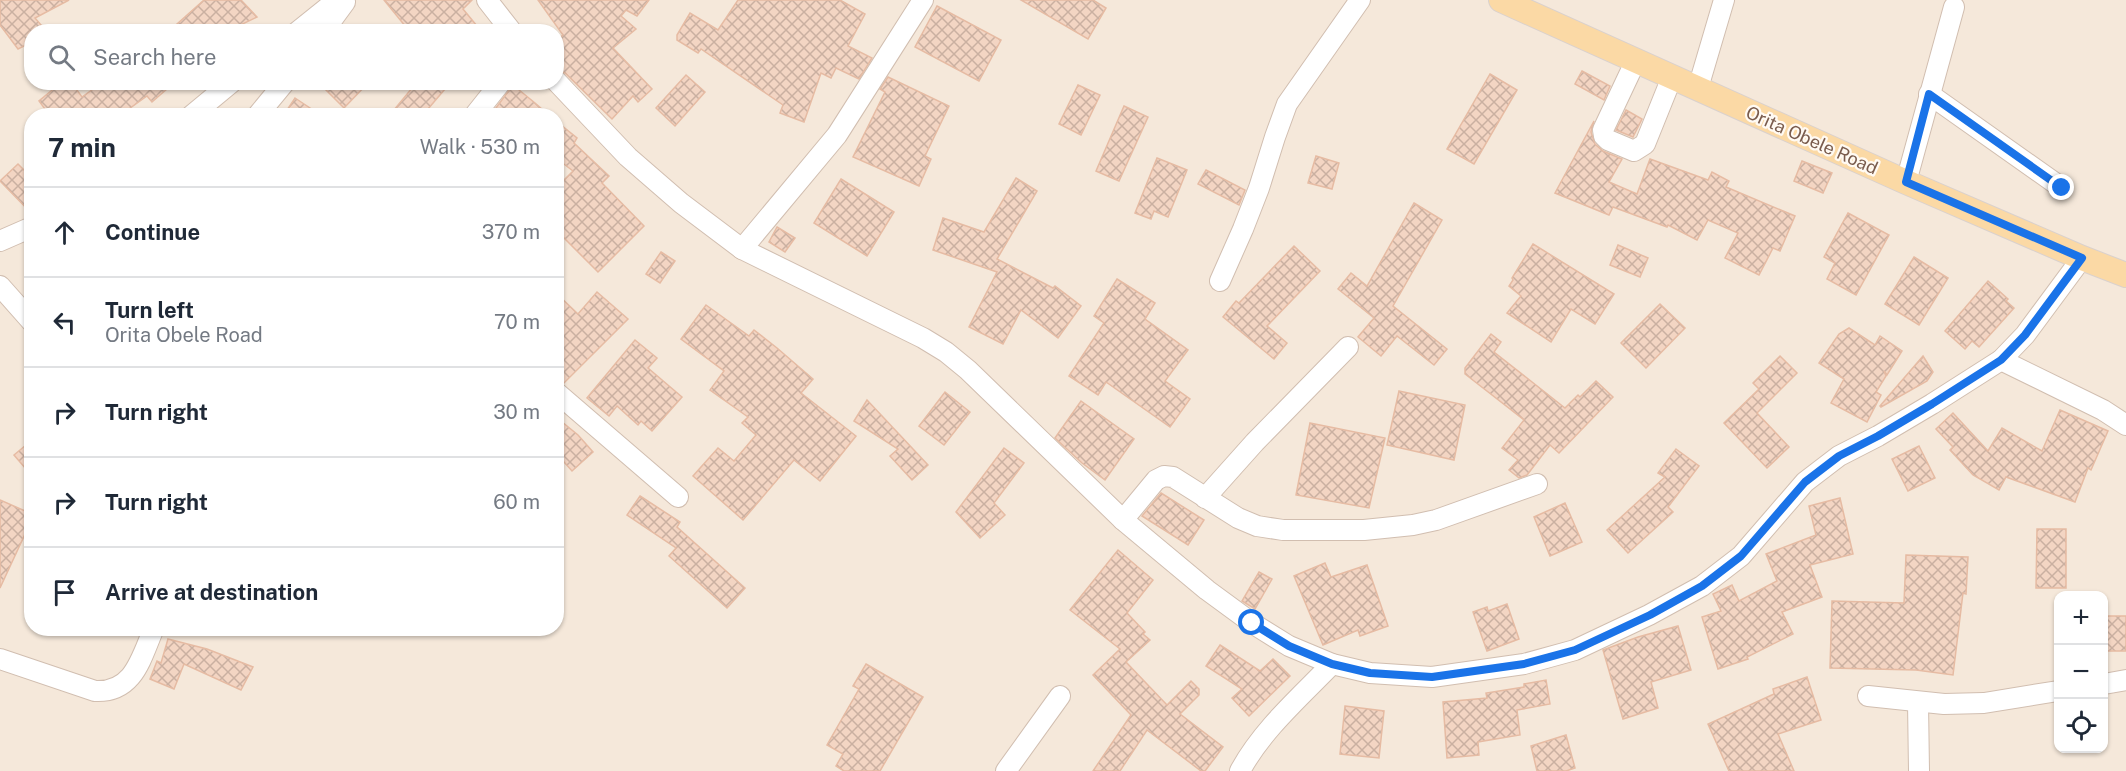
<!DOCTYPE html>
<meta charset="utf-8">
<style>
body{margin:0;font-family:"Public Sans",sans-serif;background:#f6f6f7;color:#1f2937}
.controls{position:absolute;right:18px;bottom:18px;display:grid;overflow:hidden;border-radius:12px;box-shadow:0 2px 4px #0004}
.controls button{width:54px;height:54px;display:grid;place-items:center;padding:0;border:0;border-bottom:2px solid #e0e1e3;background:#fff;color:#1f2937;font:30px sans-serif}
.stop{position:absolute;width:18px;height:18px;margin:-14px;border:4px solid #1a73e8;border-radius:50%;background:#fff}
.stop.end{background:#1a73e8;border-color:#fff;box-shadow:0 2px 6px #0008}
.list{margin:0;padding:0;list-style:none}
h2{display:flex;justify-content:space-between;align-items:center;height:78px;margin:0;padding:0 24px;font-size:26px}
h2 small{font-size:20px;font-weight:400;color:#747a83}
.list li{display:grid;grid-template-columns:39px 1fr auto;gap:18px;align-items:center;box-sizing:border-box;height:90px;padding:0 24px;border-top:2px solid #e0e1e3}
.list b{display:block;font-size:22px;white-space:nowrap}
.list p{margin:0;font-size:20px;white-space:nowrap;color:#747a83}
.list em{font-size:20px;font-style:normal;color:#747a83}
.icon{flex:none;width:33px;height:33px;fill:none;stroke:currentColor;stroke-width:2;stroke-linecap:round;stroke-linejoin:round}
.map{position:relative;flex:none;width:2126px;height:771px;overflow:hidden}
.search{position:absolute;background:#fff;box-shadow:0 2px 4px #0004;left:24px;top:24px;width:540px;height:66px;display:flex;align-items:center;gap:15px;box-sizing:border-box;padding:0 21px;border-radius:24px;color:#747a83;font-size:22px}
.panel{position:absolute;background:#fff;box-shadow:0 2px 4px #0004;left:24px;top:108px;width:540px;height:528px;border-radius:24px}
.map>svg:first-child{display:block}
.residential{fill:#f5e8da;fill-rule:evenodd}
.building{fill:url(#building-cross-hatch);stroke:#e6bba3;stroke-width:1.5}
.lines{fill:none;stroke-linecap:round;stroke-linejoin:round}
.minor-casing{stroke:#d1beb0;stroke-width:22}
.major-casing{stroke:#dad1cd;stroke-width:26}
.minor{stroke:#fff;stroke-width:20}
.major{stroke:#fbd9a5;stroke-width:24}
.route{stroke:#1a73e8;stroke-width:8}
.labels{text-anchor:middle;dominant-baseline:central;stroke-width:4.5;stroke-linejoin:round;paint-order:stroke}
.street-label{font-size:18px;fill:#7a5c4d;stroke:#fffaf3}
</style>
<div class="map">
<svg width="2126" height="771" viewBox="0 0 2126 771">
<defs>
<pattern id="building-cross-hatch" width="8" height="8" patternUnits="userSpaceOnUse" patternTransform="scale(1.5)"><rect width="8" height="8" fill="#f3d5c3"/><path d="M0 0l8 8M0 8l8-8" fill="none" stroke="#cab0a1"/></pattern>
</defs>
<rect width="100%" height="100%" fill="#fdf6ec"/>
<path class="residential" d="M0,0H2126V771H0ZM32,32H556V82H32ZM32,116H556V628H32ZM2058,596H2104V748H2058Z"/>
<g class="building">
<polygon points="0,0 69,0 35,18 47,32 32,32 32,42 18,49 0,25"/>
<polygon points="204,0 241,0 257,17 226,32 168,32"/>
<polygon points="384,0 472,0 463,9 482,32 410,32"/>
<polygon points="538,0 649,0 637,16 626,10 621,16 636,29 613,48 652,89 638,102 633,96 612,119 565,73 556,69 556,40 563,35"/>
<polygon points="738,0 840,0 865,14 848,46 872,58 859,79 836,68 831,78 821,73 804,122 780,113 783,105 701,49 698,53 677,40 677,35 690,13 718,30"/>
<polygon points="1021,0 1093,0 1106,8 1088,39"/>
<polygon points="937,6 1001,40 979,81 915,47"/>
<polygon points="1582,71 1610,86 1604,100 1575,84"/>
<polygon points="1490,74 1517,90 1474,164 1447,149"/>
<polygon points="686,75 705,92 675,126 656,108"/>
<polygon points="888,77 949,106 925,156 931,159 919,186 853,157 885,92 880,89"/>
<polygon points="62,82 71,82 82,97 103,82 175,82 152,102 147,96 119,116 50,116 39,101"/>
<polygon points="318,82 369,82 344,108"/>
<polygon points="417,82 451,82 422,116 389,116"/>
<polygon points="513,85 535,103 550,116 505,116 496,108"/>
<polygon points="1078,85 1100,95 1081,135 1059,124"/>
<polygon points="295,98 322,116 283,116"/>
<polygon points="1124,106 1148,117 1119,181 1096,171"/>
<polygon points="1626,110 1642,119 1633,137 1616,130"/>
<polygon points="556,121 577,138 574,143 609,176 602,183 644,226 598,272 556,230 556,188 573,171 556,158"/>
<polygon points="1594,121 1591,132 1595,144 1603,151 1622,159 1609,182 1637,194 1650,159 1708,180 1712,172 1729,181 1726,187 1795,216 1780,251 1773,248 1759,275 1725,258 1738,233 1708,220 1697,240 1668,225 1667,227 1613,207 1609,215 1555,193"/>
<polygon points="1316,156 1339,163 1332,189 1308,183"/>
<polygon points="1157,158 1187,170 1168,217 1154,211 1151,219 1135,213"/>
<polygon points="1802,161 1832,173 1823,193 1794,181"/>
<polygon points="18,164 32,178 32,214 0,181"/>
<polygon points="1206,170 1245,190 1239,205 1198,184"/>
<polygon points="1016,178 1037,191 997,259 1053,288 1055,286 1081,306 1058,338 1021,310 1003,344 969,327 997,272 933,250 943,218 984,232"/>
<polygon points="841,179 894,212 867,256 814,223"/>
<polygon points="1414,203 1442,220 1393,306 1447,349 1434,365 1397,336 1381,356 1358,337 1374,318 1338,289 1351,273 1367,286"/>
<polygon points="1848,213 1889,235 1856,295 1827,279 1835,263 1824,257"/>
<polygon points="777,227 795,238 785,252 769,242"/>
<polygon points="1533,244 1614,294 1595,324 1571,309 1551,342 1507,313 1521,296 1509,286 1513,280 1512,278"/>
<polygon points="1618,245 1648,258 1640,277 1610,265"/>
<polygon points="1294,246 1320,271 1267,326 1287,343 1274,359 1223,317 1236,301 1239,303"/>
<polygon points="661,252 675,261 660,283 646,274"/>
<polygon points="1914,257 1948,278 1919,325 1885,304"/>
<polygon points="1117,279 1155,303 1145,319 1188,350 1165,381 1190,399 1170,427 1106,382 1098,395 1069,376 1104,323 1094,316"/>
<polygon points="1988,281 2008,299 2006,301 2014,308 1979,347 1972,341 1965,349 1945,331"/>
<polygon points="597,292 628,319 564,383 556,380 556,293 578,314"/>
<polygon points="1660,304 1685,328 1646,368 1621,343"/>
<polygon points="706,305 749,336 754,330 777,348 813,379 801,393 856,436 820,481 794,460 743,520 693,476 718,448 734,461 756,435 742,423 748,417 710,390 724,371 681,339"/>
<polygon points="1849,328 1875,345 1880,336 1902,351 1887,375 1884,371 1886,376 1876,392 1881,395 1867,422 1831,403 1844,379 1819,363 1839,334"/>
<polygon points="1491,334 1501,342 1494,352 1565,408 1578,395 1580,397 1596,381 1613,397 1559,453 1550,445 1527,475 1519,478 1509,470 1518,460 1502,448 1524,420 1465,374 1465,368"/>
<polygon points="635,340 657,358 648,368 682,397 652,431 641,421 638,425 617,406 609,416 587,398"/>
<polygon points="1780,356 1797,373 1757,413 1789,447 1767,468 1724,423 1759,389 1753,383"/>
<polygon points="1923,356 1933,372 1927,381 1881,407 1880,406"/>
<polygon points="1399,391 1465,405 1454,460 1387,445"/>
<polygon points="945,392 970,412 944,445 919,426"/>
<polygon points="867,400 928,465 912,480 890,456 898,449 854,421"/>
<polygon points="1081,401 1134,439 1105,480 1082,463 1055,438"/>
<polygon points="2060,410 2108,431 2091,470 2088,468 2075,502 2006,477 1999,490 1973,475 1950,450 1953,447 1936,429 1953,413 1988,451 2002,428 2042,451"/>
<polygon points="556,417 578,435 593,452 572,471 556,453"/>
<polygon points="1310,423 1385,438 1369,508 1296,495"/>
<polygon points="32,440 32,476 14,455"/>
<polygon points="1919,446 1935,478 1908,491 1892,459"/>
<polygon points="1004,448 1024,463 994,503 1005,515 980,538 956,512"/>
<polygon points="1676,449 1699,466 1668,507 1673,512 1628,553 1607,530 1665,477 1658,473"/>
<polygon points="1161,493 1204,520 1188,545 1142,516"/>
<polygon points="640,496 680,522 677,527 745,588 727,608 669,556 676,548 627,515"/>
<polygon points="1840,498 1853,554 1810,565 1822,597 1782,612 1793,634 1747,657 1748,659 1718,669 1702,617 1721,611 1713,594 1732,585 1739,601 1777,581 1766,554 1816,535 1809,506"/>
<polygon points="0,500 32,514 32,519 0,588"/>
<polygon points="1565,503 1582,542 1550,556 1534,517"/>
<polygon points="2037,529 2066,529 2066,588 2036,588"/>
<polygon points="1118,550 1153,580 1127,613 1145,632 1143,634 1150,640 1126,662 1167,705 1191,681 1199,689 1199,695 1180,714 1223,747 1205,771 1201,771 1147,730 1120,771 1093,771 1131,715 1093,675 1120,649 1070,610"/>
<polygon points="1906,555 1968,557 1966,594 1963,593 1953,675 1916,670 1830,668 1832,601 1904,603"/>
<polygon points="1325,563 1331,577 1367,565 1388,626 1360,636 1358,630 1323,645 1294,576"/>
<polygon points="1259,572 1272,579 1255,609 1242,601"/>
<polygon points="1507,604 1519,639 1487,651 1473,612 1487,607 1488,611"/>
<rect x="2103" y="616" width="23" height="35"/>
<polygon points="1678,626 1691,670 1651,682 1658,708 1623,719 1603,650 1638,637"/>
<polygon points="168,639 207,649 253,667 241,690 184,664 174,689 150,679 157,661 161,663"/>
<polygon points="1220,645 1260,671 1273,659 1290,676 1249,716 1232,698 1242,689 1206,666"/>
<polygon points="866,664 923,697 880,771 844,771 836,766 843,754 827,745 859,689 853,686"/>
<polygon points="1807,677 1821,720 1778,734 1794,771 1729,771 1708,724 1774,694 1773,689"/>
<polygon points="1546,680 1550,704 1517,710 1520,735 1478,742 1479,755 1447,758 1443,702 1487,698 1486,693 1524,687 1524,684"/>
<polygon points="1345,706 1384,711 1379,758 1340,754"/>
<polygon points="1566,735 1575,768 1566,771 1537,771 1531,746"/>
</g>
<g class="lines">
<defs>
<g id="minor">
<polyline points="487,0 512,32"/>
<polyline points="297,32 337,0"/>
<polyline points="323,32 345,2"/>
<polyline points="1636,60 1603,130 1604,136 1608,140 1634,151 1645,144 1672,77"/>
<polyline points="556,81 628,157 681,203 742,249 923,338 946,352 968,370 1123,520 1207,590 1252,623 1289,646 1332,664 1370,673 1432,677 1524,664 1575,650 1649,615 1702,586 1741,556 1805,482 1839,456 1878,436 1932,404 2001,360 2025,335 2082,258"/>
<polyline points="1698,88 1724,0"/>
<polyline points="1929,94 2062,188"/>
<polyline points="191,116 232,82"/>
<polyline points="257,116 285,82"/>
<polyline points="474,116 501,82"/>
<polyline points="1906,182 1954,7"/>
<polyline points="0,241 32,227"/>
<polyline points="742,249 837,135 923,0"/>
<polyline points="1220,281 1243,229 1259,188 1275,137 1287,104 1360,0"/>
<polyline points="0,286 32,322"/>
<polyline points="2001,360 2103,410 2126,425"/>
<polyline points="556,392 678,497"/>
<polyline points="1205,498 1255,442 1348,347"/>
<polyline points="1123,520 1156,480 1164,476 1173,477 1238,518 1257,526 1283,530 1364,530 1413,525 1436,520 1537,484"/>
<path d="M0,659L95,691C134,693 141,658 154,628"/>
<polyline points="2104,684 2126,680"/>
<polyline points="1868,696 1944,704 1984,703 2058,691"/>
<polyline points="1918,702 1919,771"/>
<polyline points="1006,771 1060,696"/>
<path d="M1240,771C1262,730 1300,697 1332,664"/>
</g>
<polyline id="major" points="1501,0 1906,182 2082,258 2126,275"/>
</defs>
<use href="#minor" class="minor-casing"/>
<use href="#major" class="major-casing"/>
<use href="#minor" class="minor"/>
<use href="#major" class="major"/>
</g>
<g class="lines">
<polyline class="route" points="1252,623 1289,646 1332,664 1370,673 1432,677 1524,664 1575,650 1650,615 1702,586 1741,556 1805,482 1839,456 1878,436 1932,404 2001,360 2025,335 2082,258 1906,182 1929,94 2062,188"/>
</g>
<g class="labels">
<g class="street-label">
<text transform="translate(1812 140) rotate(24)">Orita Obele Road</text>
</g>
</g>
</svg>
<div class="controls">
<button>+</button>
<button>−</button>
<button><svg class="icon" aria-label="locate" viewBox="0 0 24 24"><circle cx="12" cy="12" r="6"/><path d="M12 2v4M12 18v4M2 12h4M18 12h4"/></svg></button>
</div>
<div class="stop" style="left:1252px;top:623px"></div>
<div class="stop end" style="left:2062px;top:188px"></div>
<div class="search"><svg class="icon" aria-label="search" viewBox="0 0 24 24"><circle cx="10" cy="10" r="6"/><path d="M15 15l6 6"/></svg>Search here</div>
<section class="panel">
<h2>7 min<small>Walk · 530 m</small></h2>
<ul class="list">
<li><svg class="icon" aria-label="ahead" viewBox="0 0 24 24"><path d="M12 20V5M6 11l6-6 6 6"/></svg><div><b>Continue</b></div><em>370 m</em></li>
<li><svg class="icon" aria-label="left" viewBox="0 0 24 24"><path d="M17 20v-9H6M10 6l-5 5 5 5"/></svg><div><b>Turn left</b><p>Orita Obele Road</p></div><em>70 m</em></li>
<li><svg class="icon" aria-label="right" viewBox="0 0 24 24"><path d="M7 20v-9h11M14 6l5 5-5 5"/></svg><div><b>Turn right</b></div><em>30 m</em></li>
<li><svg class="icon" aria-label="right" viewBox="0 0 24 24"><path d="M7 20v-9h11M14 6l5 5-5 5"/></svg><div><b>Turn right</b></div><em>60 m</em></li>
<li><svg class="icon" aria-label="arrive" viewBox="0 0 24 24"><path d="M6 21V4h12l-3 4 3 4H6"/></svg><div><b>Arrive at destination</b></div></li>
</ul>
</section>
</div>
